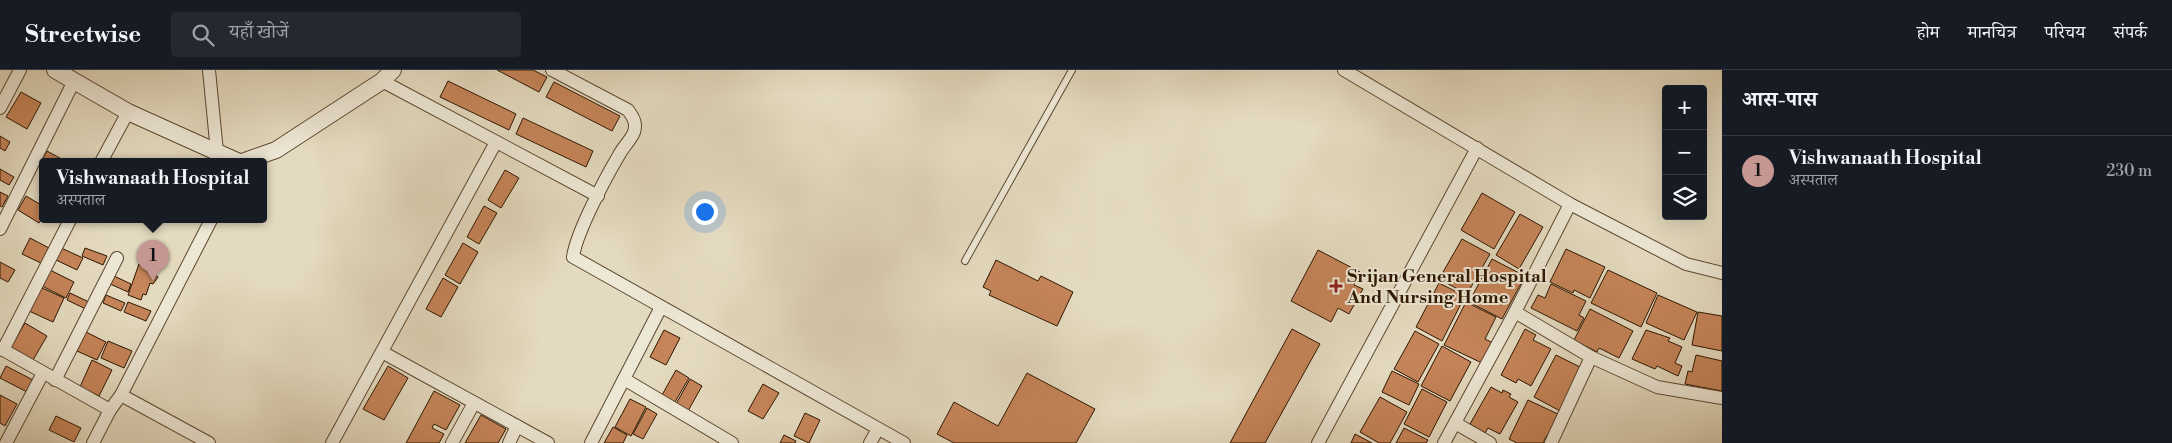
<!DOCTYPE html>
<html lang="hi">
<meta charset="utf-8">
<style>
body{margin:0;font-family:"Libre Bodoni","Noto Serif Devanagari",serif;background:#242831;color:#f1f3f6}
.controls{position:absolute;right:15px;top:15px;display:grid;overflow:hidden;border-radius:5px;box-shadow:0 5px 20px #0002}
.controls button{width:45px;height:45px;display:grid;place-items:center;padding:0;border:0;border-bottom:1px solid #363941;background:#171b24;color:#f1f3f6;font:25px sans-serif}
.you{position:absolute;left:704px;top:141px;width:18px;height:18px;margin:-12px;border:4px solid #fff;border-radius:50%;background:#1a73e8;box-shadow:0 0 0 8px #1a73e833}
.badge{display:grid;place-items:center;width:32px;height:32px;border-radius:50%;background:#c59692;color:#111;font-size:16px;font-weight:700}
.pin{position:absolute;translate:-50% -41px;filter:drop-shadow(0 1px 2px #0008)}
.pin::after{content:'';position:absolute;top:26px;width:18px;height:15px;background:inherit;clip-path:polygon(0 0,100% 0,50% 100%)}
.popup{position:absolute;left:39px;top:88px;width:228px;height:65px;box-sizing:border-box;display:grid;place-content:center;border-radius:5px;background:#171b24;filter:drop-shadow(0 1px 4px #0005);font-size:16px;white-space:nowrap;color:#9ea1a6}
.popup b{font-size:19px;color:#f1f3f6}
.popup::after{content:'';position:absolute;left:50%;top:100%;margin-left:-10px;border:10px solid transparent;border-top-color:#171b24}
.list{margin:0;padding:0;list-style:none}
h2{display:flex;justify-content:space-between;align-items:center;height:65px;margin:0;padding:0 20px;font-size:21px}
h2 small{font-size:16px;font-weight:400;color:#9ea1a6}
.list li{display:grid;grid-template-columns:32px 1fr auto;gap:15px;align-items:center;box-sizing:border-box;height:70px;padding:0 20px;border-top:1px solid #363941}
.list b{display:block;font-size:19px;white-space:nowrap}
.list p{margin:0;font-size:16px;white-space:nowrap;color:#9ea1a6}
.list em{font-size:16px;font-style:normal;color:#9ea1a6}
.icon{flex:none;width:28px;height:28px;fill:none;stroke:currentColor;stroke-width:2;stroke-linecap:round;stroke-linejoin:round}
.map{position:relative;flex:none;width:1722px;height:373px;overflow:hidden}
header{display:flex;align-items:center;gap:30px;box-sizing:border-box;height:70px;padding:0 25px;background:#171b24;border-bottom:1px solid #363941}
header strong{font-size:24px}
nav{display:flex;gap:28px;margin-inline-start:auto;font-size:18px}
.search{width:350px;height:45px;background:#242831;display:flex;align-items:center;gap:12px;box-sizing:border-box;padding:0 18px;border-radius:5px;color:#9ea1a6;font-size:19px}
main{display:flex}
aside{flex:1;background:#171b24}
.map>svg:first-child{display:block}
.building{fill:#c58459;stroke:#2e1700}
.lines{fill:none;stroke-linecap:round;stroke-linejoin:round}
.service-casing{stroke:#5c4830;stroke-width:8}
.minor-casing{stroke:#5c4830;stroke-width:14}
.tertiary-casing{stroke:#5c4830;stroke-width:18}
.service{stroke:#ede7d5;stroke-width:6}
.minor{stroke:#ede7d5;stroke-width:12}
.tertiary{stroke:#ede7d5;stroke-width:16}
.poi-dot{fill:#8f2418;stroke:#ede7d5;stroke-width:2}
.labels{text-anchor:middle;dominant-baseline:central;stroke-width:4;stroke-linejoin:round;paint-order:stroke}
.poi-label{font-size:18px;font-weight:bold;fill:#2e1700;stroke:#ede7d5;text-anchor:start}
</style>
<header>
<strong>Streetwise</strong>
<div class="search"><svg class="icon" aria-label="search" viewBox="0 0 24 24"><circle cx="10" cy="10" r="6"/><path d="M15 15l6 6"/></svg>यहाँ खोजें</div>
<nav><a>होम</a><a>मानचित्र</a><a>परिचय</a><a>संपर्क</a></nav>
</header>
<main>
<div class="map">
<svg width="1722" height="373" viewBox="0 0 1722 373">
<rect width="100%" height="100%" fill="#e4dabf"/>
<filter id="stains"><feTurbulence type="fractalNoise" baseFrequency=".004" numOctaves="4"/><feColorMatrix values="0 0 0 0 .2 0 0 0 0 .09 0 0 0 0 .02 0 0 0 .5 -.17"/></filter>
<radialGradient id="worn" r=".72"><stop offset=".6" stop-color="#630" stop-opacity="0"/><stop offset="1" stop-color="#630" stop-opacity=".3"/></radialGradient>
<g class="building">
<polygon points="497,0 533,0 547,7 539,22"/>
<polygon points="448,11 516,44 509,60 440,27"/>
<polygon points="554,12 620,46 612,61 546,27"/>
<polygon points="21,22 41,33 27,59 6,47"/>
<polygon points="523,48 593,81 586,97 516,64"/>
<polygon points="0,66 10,72 5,81 0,78"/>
<polygon points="47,81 67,92 47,92 42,90"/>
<polygon points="0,99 14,107 9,115 0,110"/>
<polygon points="505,100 519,108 501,138 488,130"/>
<polygon points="0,122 8,126 2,137 0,136"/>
<polygon points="1482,123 1515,142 1494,179 1461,160"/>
<polygon points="26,126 43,136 43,147 39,153 18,140"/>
<polygon points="484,136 497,143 479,174 467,167"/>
<polygon points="1520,144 1543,157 1519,199 1496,185"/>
<polygon points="30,168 51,179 43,194 22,184"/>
<polygon points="1462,169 1490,184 1467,224 1439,209"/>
<polygon points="463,173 478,182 460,214 445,205"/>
<polygon points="59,177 83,188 77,200 54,189"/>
<polygon points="85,178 107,186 103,195 82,186"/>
<polygon points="1566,179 1605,197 1590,228 1574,220 1573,223 1550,212"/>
<polygon points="1318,180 1360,202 1354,215 1363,219 1349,244 1338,238 1331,252 1291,231"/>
<polygon points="1492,189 1525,206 1502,249 1469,232"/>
<polygon points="996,190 1038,211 1041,206 1073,222 1057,256 989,225 991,221 983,217"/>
<polygon points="0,192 15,200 8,212 0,208"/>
<polygon points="139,194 158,207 153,214 150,213 146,225 143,224 141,230 128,225"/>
<polygon points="50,200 74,212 66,228 42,216"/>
<polygon points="1608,200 1657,223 1641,257 1591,233"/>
<polygon points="112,205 131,214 128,222 108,213"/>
<polygon points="443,208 458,217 441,247 426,239"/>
<polygon points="1439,213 1465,226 1442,271 1416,257"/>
<polygon points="1551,214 1586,231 1579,245 1584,248 1577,261 1531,238 1538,225 1545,228"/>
<polygon points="40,217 64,228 53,252 29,241"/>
<polygon points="70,223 91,233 88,240 67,230"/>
<polygon points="106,225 125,233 121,241 103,233"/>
<polygon points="1658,225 1697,242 1684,270 1646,253"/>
<polygon points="128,232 151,241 146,251 124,242"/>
<polygon points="1466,232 1496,247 1485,269 1493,273 1482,293 1444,275"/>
<polygon points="1590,239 1633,261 1619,288 1599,278 1597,282 1574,270"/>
<polygon points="1698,242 1722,246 1722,281 1692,275"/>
<polygon points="25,253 47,266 33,290 11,277"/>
<polygon points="1292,259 1320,274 1265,373 1230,373"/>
<polygon points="1525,259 1536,265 1533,270 1551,279 1531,316 1518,309 1516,313 1501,305"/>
<polygon points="664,260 680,268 666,295 650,287"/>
<polygon points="1646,260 1670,268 1668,271 1682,277 1675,293 1682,296 1678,306 1657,296 1655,299 1632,289"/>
<polygon points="1415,261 1439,274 1418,312 1394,299"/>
<polygon points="86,262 106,272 97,290 77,281"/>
<polygon points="108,271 132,281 124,298 101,288"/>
<polygon points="1442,276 1471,292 1450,331 1421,316"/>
<polygon points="1556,285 1582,298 1562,342 1534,327"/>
<polygon points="1696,285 1722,291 1722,321 1685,314 1688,301 1692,302"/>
<polygon points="92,290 112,300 99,326 80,317"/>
<polygon points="6,296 33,310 27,322 0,308"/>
<polygon points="388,296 408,308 384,350 363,339"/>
<polygon points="676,300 689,308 675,332 662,325"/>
<polygon points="1392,301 1419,314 1409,335 1382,322"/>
<polygon points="1027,303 1095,339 1076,373 954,373 937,364 954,332 998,356"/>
<polygon points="690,309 702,316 688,341 676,334"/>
<polygon points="763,314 779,323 763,349 748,341"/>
<polygon points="1491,317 1502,323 1503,320 1511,324 1509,327 1518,332 1500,364 1488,358 1485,363 1470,354"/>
<polygon points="1422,319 1447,332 1429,367 1404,354"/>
<polygon points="434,321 460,335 446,360 434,354 432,358 444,364 439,373 406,373"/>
<polygon points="0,325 17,334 5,356 0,353"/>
<polygon points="1380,327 1407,342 1390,373 1379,373 1360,362"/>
<polygon points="630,329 646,337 631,366 615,357"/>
<polygon points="1528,330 1562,346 1551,366 1547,365 1543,373 1517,373 1509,369"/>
<polygon points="647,338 657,344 643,369 633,364"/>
<polygon points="805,343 820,350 809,373 794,366"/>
<polygon points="481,345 506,359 498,373 465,373"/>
<polygon points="56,346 81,358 74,372 49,360"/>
<polygon points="613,357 627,365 623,373 604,373"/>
<polygon points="1404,358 1428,370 1426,373 1396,373"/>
<polygon points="1355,364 1372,373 1351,373"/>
<polygon points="784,365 796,371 795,373 780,373"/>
</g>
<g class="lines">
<defs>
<polyline id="service" points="965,191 1072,0"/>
<g id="minor">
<polyline points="209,0 217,82"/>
<path d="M552,0L628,40C633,47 637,53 634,62C631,70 623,77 619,85C606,107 576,163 573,187L904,373"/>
<polyline points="1344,0 1570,134 1686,194 1722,203"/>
<polyline points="382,11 598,126"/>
<polyline points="0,38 20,0"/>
<polyline points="101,92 128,42"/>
<polyline points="0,159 74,11"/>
<polyline points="1515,242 1591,287 1657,317 1722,328"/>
<polyline points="0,278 110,340"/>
<polyline points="3,280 70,150"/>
<polyline points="382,282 548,373"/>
<polyline points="624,309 732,373"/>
<polyline points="55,310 117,188"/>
<polyline points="121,325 209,373"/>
<polyline points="1455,353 1490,373"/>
<polyline points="6,373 43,303"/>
<polyline points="93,373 110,340 121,325 211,150"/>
<polyline points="332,373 496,72"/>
<polyline points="452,373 474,333"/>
<polyline points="509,373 517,356"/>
<polyline points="591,373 661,237"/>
<polyline points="870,373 878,359"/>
<polyline points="1318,373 1477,78"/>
<polyline points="1444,373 1515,242 1570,134"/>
<polyline points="1551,373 1591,287"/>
</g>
<g id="tertiary">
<polyline points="55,0 128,42 239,92"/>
<polyline points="242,92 276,80 382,11 393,0"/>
</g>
</defs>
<use href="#service" class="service-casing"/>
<use href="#minor" class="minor-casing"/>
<use href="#tertiary" class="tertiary-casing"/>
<use href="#service" class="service"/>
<use href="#minor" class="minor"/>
<use href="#tertiary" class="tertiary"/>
</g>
<path class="poi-dot" d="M1333.5 208.5h5v5h5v5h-5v5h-5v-5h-5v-5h5z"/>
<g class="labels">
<g class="poi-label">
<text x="1347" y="206">Srijan General Hospital<tspan x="1347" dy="21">And Nursing Home</tspan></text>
</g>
</g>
<rect width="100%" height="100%" filter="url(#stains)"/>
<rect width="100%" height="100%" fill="url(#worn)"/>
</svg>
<div class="controls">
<button>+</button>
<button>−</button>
<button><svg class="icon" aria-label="layers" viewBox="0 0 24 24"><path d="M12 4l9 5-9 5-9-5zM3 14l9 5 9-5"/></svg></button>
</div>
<div class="you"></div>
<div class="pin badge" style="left:153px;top:211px">1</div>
<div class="popup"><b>Vishwanaath Hospital</b>अस्पताल</div>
</div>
<aside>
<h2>आस-पास<small></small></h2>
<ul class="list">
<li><span class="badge">1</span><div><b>Vishwanaath Hospital</b><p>अस्पताल</p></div><em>230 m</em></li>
</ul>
</aside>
</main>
